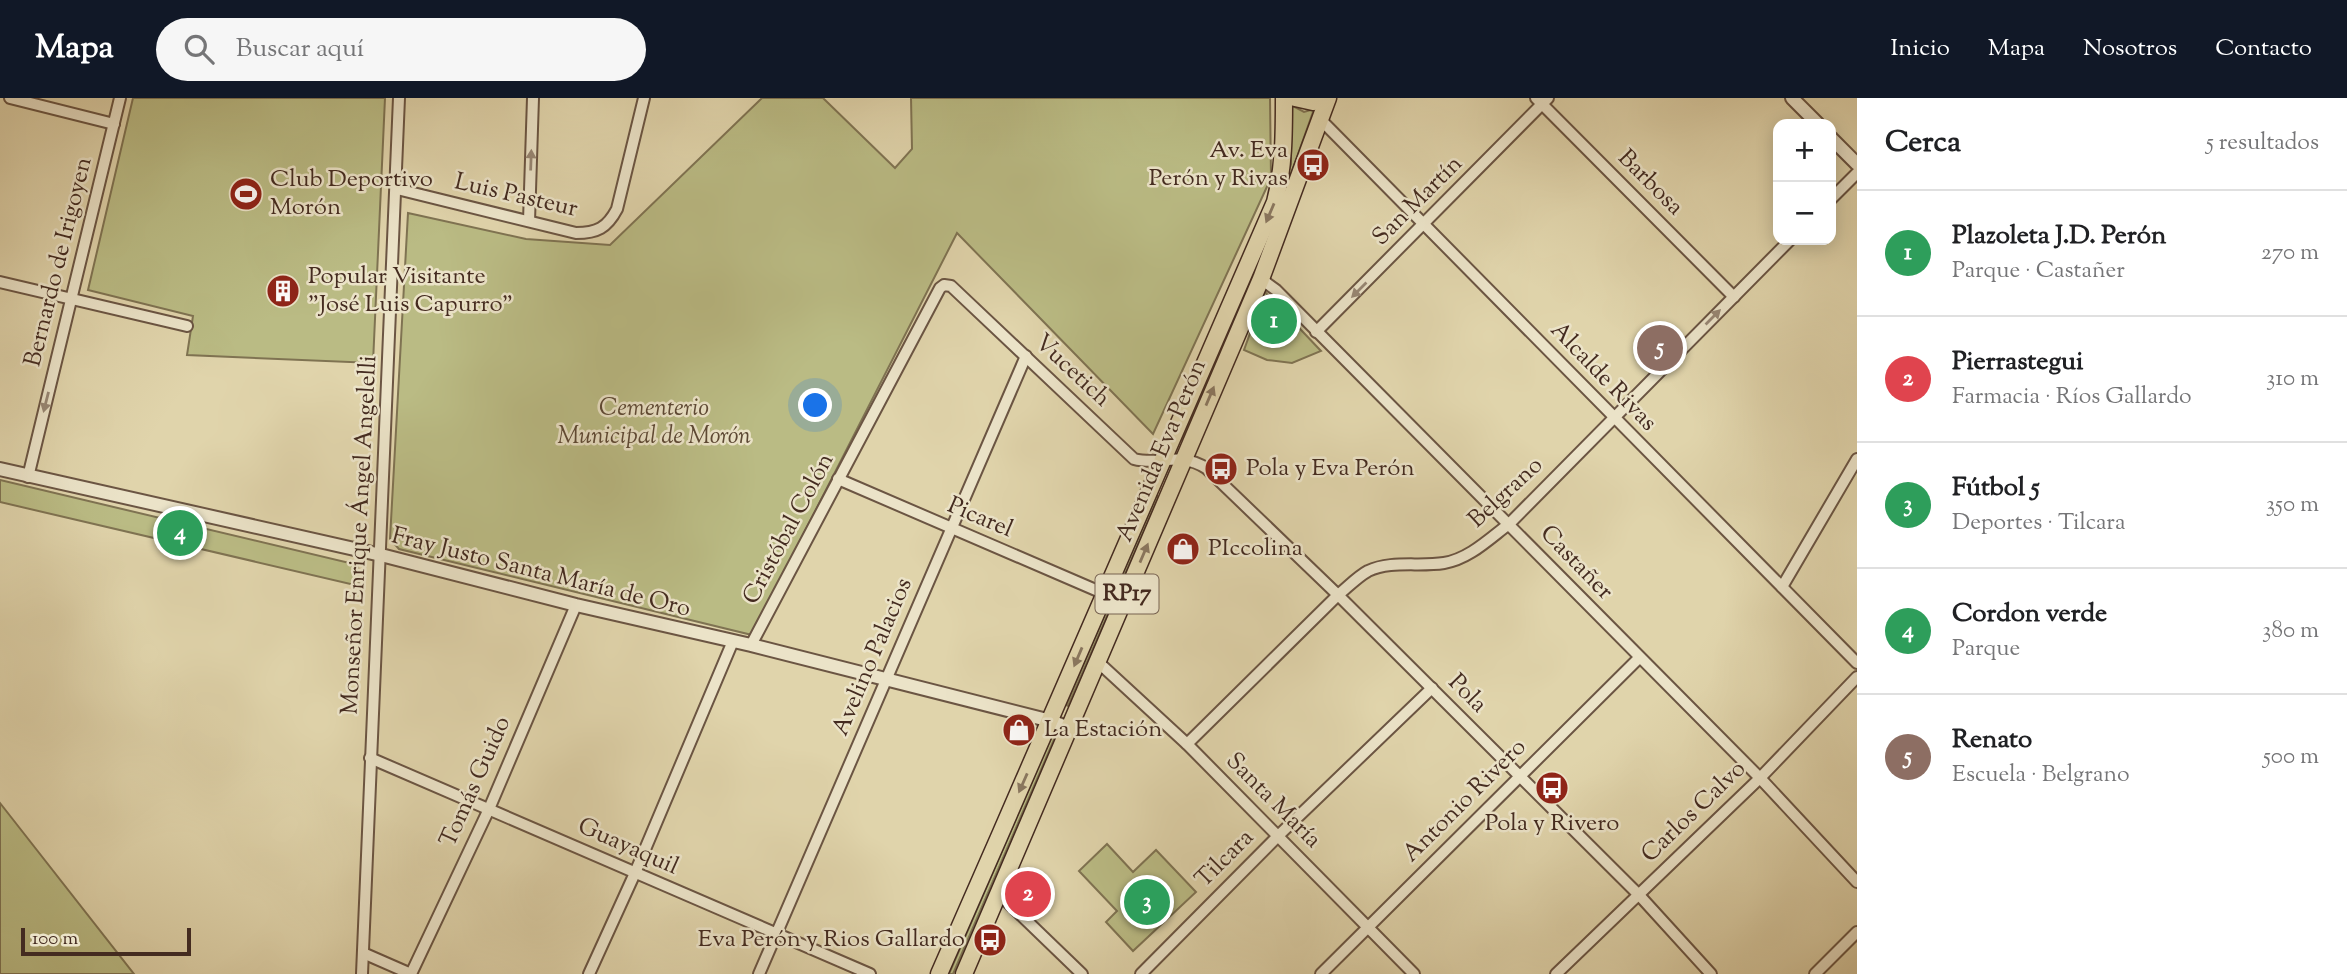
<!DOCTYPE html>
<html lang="es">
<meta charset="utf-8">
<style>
body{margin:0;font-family:"Sorts Mill Goudy",serif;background:#f6f6f6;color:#202124}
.controls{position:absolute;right:21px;top:21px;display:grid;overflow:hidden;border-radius:14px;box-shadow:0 4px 18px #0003}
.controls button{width:63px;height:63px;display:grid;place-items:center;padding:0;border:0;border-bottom:2px solid #e0e0e0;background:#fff;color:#202124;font:35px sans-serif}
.scale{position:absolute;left:21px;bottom:18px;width:170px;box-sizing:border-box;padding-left:7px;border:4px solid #442b20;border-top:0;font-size:19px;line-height:24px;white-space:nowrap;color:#442b20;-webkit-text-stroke:5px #ebe3c8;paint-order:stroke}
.you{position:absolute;left:816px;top:308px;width:24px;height:24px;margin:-18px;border:5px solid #fff;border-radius:50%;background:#1a73e8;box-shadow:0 0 0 10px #1a73e833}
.badge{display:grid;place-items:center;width:46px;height:46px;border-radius:50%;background:#111827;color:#fff;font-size:23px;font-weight:700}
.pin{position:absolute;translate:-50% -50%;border:4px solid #fff;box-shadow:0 2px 7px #0006}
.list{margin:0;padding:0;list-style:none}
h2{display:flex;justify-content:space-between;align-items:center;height:91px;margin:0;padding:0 28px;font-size:30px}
h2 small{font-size:23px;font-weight:400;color:#757577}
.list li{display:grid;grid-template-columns:46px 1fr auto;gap:21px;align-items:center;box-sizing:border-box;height:126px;padding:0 28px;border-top:2px solid #e0e0e0}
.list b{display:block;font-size:26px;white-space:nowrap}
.list p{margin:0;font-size:23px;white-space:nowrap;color:#757577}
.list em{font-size:23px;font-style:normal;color:#757577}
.icon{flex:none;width:38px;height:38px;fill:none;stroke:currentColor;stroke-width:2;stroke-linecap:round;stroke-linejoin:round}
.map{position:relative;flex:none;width:1857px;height:876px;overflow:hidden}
header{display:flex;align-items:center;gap:42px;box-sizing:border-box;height:98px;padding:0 35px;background:#111827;color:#fff}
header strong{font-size:33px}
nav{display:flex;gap:38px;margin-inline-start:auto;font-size:24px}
.search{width:490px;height:63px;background:#f6f6f6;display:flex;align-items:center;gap:18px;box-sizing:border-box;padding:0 24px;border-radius:38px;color:#757577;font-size:26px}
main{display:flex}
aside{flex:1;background:#fff}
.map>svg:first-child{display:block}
.green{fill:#babb84;stroke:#7f7352;stroke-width:2}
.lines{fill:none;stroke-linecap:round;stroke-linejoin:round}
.minor-casing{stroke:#6b5543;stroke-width:14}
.tertiary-casing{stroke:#6b5543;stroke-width:16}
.primary-casing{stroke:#442b20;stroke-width:19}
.minor{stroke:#ebe3c8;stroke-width:10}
.tertiary{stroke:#ebe3c8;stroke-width:12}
.primary{stroke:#e0d4ab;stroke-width:16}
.oneway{fill:#988774}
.oneway2{fill:#8a775f}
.labels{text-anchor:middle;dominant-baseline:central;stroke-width:5;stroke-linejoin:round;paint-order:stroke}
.shield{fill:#ebe3c8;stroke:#766252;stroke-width:2}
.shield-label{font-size:23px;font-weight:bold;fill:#442b20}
.poi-label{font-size:24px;fill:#442b20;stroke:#ebe3c8;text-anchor:start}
.street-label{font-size:24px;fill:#442b20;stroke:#ebe3c8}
.park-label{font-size:24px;font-style:italic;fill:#5c4834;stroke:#ebe3c8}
</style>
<header>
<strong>Mapa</strong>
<div class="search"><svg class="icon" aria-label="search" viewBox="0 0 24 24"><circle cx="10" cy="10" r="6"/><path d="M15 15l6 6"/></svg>Buscar aquí</div>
<nav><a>Inicio</a><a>Mapa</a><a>Nosotros</a><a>Contacto</a></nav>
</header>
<main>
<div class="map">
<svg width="1857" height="876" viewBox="0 0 1857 876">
<rect width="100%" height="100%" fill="#e0d4ab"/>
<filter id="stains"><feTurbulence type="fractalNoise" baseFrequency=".00286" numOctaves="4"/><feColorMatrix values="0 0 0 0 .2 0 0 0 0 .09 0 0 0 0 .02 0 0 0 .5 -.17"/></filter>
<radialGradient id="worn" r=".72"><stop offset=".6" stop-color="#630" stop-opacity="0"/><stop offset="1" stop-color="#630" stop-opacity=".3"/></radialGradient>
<g class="green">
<polygon points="133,0 385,0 373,265 187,257 193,218 88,192"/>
<polygon points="762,0 823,0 895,70 912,51 911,0 1270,0 1271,80 1153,336 957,135 752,537 399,451 390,441 408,115 526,141 610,147"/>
<polygon points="1291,7 1304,14 1314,11 1255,178 1182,342 1180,340 1252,176 1274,119 1291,66"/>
<polygon points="1265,194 1321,253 1292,265 1267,262 1244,252"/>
<polygon points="0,382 358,467 359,488 0,404"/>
<polygon points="1156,396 1158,400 1068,608 1066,607"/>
<polygon points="1053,635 1056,637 953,876 949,876"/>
<polygon points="0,705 134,876 0,876"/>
<polygon points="1107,746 1133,774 1156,752 1196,794 1133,853 1106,824 1117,813 1079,773"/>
</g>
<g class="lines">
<defs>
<g id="minor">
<polyline points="10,0 114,26"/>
<polyline points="1536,0 1734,199"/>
<polyline points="1320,21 1857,565"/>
<path d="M397,91L576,135C597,135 607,130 617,111L644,0"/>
<polyline points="1831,101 1857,75"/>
<polyline points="529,123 533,0"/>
<polyline points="1261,181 1276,192 1760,680 1857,784"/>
<polyline points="0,184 187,228"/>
<polyline points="1316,234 1548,0"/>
<polyline points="28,379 120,0"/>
<polyline points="838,381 1105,496"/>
<polyline points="1782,489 1857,361"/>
<path d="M751,547L940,190L944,187L951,188L1134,361C1160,368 1179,353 1206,370L1338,497L1639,797L1711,876"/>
<polyline points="1098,564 1187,646 1414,876"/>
<path d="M1187,646L1338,497C1348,489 1357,479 1368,473C1391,462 1419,469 1444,465C1469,461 1489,441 1509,426L1790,142"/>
<polyline points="370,660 870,876"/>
<polyline points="998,795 1082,876"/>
<polyline points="363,855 411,876"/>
<polyline points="362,876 399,0"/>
<polyline points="411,876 489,711 576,507"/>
<polyline points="589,876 635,775 733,543"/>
<polyline points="759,876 1026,258"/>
<polyline points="1141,876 1279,737 1432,590"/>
<polyline points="1321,876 1639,560"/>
<polyline points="1556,876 1760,680 1857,579"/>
<polyline points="1815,876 1857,834"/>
</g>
<g id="tertiary">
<polyline points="1792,0 1818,26"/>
<polyline points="1831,40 1857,66"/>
<polyline points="0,371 381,457 576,507 751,547 1051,623 1069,630"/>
</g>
<g id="primary">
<polyline points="1295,0 1313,4 1326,0"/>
<path d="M939,876C1052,619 1163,361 1275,104C1284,69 1284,36 1284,0"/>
<polyline points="964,876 1261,181 1328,0"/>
</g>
</defs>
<use href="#minor" class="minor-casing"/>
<use href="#tertiary" class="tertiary-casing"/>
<use href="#primary" class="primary-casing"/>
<use href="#minor" class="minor"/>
<use href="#tertiary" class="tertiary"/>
<use href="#primary" class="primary"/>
</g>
<defs><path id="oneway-solid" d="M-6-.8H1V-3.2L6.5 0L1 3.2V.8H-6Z" transform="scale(1.75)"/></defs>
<g class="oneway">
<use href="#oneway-solid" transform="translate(531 62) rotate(-88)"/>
<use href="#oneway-solid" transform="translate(1359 192) rotate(135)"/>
<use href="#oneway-solid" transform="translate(1713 219) rotate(-45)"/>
<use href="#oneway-solid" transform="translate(46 304) rotate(104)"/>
</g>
<g class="oneway2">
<use href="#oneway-solid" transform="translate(1270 115) rotate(113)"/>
<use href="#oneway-solid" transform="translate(1210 298) rotate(-67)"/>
<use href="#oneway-solid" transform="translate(1144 455) rotate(-67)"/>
<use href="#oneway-solid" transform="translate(1078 559) rotate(113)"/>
<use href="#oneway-solid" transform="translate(1023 685) rotate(114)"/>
</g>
<defs>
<symbol id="bus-disc" viewBox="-11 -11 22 22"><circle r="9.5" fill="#8f2418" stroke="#ebe3c8"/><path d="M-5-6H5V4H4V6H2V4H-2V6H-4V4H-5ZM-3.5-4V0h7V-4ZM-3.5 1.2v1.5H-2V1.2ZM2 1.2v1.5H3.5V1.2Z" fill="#fff"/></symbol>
<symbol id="stadium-disc" viewBox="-11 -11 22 22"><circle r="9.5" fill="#8f2418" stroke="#ebe3c8"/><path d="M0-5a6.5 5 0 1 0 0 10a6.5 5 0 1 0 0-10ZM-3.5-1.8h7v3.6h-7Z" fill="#fff"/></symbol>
<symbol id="building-disc" viewBox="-11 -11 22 22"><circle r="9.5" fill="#8f2418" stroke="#ebe3c8"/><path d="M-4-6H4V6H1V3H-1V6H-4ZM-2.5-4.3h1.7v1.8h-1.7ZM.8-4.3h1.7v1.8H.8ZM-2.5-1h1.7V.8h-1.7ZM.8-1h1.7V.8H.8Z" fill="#fff"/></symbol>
<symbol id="shop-disc" viewBox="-11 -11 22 22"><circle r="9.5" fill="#8f2418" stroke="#ebe3c8"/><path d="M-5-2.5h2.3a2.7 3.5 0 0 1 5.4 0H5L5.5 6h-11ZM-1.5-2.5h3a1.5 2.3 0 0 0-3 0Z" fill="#fff"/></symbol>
</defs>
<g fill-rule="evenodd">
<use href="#bus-disc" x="1294" y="48" width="38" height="38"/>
<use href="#stadium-disc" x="227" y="77" width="38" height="38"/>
<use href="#building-disc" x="264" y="174" width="38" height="38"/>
<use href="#bus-disc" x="1202" y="352" width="38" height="38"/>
<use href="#shop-disc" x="1164" y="432" width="38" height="38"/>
<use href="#shop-disc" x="1000" y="613" width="38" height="38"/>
<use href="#bus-disc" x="1533" y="671" width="38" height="38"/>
<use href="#bus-disc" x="971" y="823" width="38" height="38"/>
</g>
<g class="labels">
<rect class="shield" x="1095.5" y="476.5" width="63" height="39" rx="5"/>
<g class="shield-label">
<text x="1127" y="496">RP17</text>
</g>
<g class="poi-label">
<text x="1288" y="53" text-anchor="end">Av. Eva<tspan x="1288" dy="28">Perón y Rivas</tspan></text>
<text x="270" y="82">Club Deportivo<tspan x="270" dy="28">Morón</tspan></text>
<text x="308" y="179">Popular Visitante<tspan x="308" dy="28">"José Luis Capurro"</tspan></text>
<text x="1246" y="371">Pola y Eva Perón</text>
<text x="1208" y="451">PIccolina</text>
<text x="1044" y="632">La Estación</text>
<text x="1552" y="726" text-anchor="middle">Pola y Rivero</text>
<text x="965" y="842" text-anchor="end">Eva Perón y Rios Gallardo</text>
</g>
<g class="street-label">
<text transform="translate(1650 85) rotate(45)">Barbosa</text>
<text transform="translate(516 98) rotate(13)">Luis Pasteur</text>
<text transform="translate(1418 103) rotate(-45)">San Martín</text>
<text transform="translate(59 164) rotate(-76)">Bernardo de Irigoyen</text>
<text transform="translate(1072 273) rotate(43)">Vucetich</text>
<text transform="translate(1603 279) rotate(46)">Alcalde Rivas</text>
<text transform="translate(1162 353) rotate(-67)">Avenida Eva Perón</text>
<text transform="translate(1506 395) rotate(-43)">Belgrano</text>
<text transform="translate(980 420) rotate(23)">Picarel</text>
<text transform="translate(789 431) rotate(-62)">Cristóbal Colón</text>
<text transform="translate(360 437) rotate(-87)">Monseñor Enrique Ángel Angelelli</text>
<text transform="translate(1576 465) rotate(46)">Castañer</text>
<text transform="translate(541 475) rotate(14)">Fray Justo Santa María de Oro</text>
<text transform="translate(873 559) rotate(-67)">Avelino Palacios</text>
<text transform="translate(1467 596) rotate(45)">Pola</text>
<text transform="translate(476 684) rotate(-66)">Tomás Guido</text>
<text transform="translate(1273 703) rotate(45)">Santa María</text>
<text transform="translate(1465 703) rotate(-45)">Antonio Rivero</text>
<text transform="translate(1694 714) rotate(-44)">Carlos Calvo</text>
<text transform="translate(628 749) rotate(24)">Guayaquil</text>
<text transform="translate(1225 761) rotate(-45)">Tilcara</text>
</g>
<g class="park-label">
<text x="654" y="311">Cementerio<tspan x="654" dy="28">Municipal de Morón</tspan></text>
</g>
</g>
<rect width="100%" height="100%" filter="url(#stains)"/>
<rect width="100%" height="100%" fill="url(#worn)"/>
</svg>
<div class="controls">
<button>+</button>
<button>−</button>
</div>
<div class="scale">100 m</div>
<div class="you"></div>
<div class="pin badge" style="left:1274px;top:223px;background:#2e9e5b">1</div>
<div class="pin badge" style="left:1028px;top:796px;background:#e0444e">2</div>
<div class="pin badge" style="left:1147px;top:804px;background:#2e9e5b">3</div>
<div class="pin badge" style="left:180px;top:435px;background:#2e9e5b">4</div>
<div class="pin badge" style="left:1660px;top:250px;background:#8d6e63">5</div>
</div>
<aside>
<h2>Cerca<small>5 resultados</small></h2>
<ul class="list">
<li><span class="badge" style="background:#2e9e5b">1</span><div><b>Plazoleta J.D. Perón</b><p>Parque · Castañer</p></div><em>270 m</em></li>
<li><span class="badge" style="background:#e0444e">2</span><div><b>Pierrastegui</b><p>Farmacia · Ríos Gallardo</p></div><em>310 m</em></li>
<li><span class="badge" style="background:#2e9e5b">3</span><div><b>Fútbol 5</b><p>Deportes · Tilcara</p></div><em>350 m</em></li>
<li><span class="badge" style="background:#2e9e5b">4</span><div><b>Cordon verde</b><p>Parque</p></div><em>380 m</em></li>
<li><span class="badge" style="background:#8d6e63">5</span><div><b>Renato</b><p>Escuela · Belgrano</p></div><em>500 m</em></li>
</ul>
</aside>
</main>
